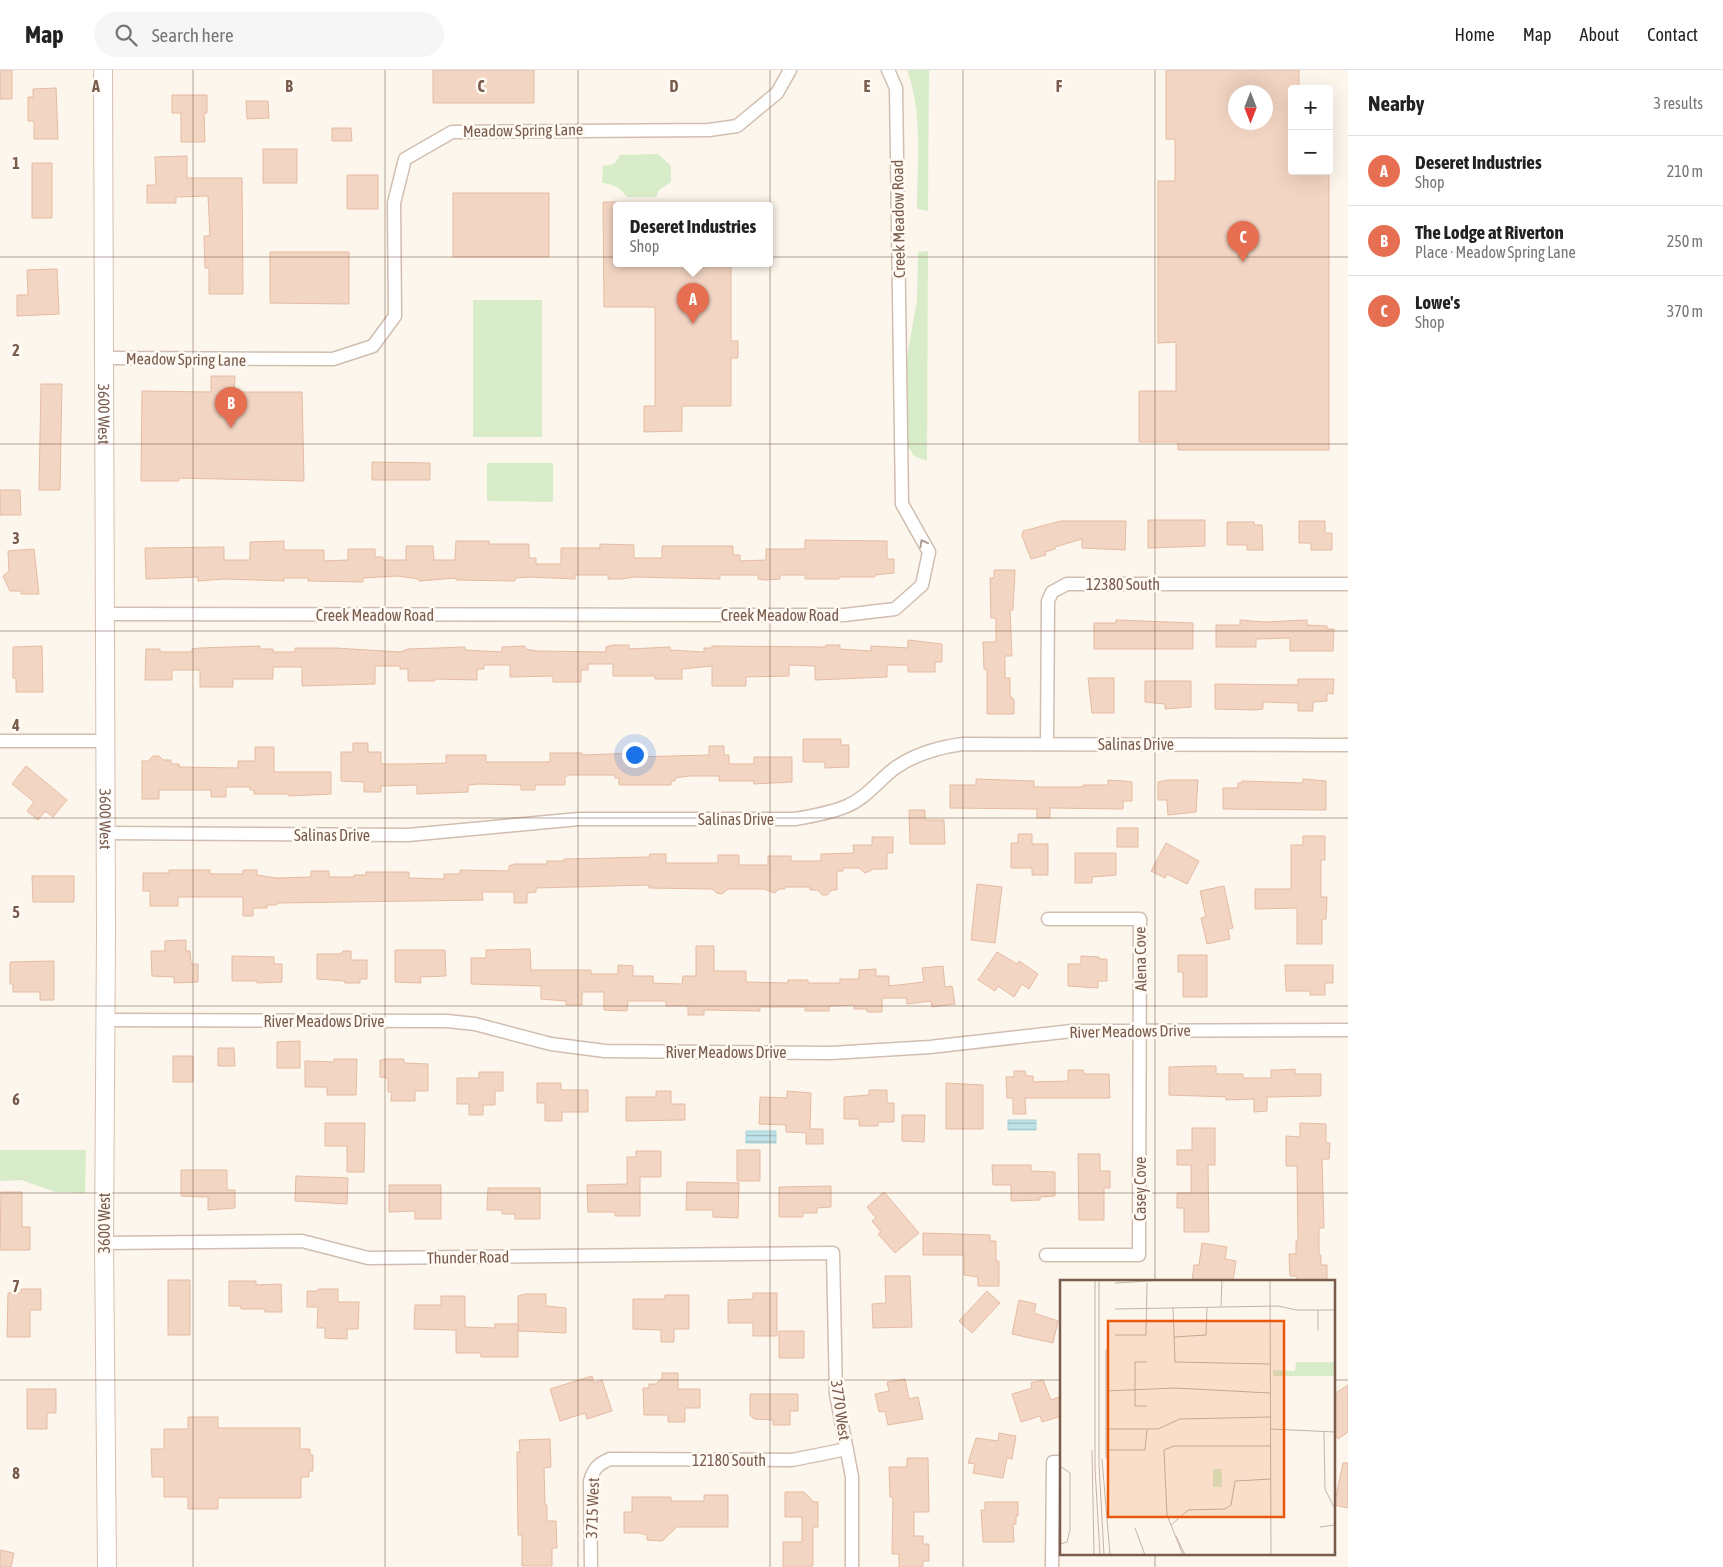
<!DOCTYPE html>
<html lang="en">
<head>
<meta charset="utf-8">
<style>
  body { margin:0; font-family:"Asap Condensed",sans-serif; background:#f6f6f6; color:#222 }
  .controls { position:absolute; right:15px; top:15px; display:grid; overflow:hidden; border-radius:5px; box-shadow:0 5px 20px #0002 }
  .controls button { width:45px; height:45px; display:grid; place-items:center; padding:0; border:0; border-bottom:1px solid #e0e0e0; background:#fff; color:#222; font:25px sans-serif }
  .compass { position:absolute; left:1228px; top:15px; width:45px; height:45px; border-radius:50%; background:#fff; box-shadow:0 5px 20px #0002; rotate:180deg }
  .you { position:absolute; left:634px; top:684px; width:18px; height:18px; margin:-12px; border:4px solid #fff; border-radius:50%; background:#1a73e8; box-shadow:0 0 0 8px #1a73e833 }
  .badge { display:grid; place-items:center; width:32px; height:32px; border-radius:50%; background:#e76f51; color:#fff; font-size:16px; font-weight:700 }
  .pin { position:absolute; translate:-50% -41px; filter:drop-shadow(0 1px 2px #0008) }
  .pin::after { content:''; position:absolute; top:26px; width:18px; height:15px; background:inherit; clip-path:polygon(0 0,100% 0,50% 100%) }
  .popup { position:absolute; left:613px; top:132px; width:160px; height:65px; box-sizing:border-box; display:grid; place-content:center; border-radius:5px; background:#fff; filter:drop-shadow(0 1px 4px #0005); font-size:16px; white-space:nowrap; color:#767676 }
  .popup b { font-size:19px; color:#222 }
  .popup::after { content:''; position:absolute; left:50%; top:100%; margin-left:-10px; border:10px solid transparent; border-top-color:#fff }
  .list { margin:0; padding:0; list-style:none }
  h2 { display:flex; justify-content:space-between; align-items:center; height:65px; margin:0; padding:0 20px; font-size:21px }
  h2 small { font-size:16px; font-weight:400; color:#767676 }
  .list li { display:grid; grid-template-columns:32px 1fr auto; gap:15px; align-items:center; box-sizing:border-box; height:70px; padding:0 20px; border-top:1px solid #e0e0e0 }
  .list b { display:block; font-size:19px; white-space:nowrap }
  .list p { margin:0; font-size:16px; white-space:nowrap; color:#767676 }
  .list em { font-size:16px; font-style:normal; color:#767676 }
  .icon { flex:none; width:28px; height:28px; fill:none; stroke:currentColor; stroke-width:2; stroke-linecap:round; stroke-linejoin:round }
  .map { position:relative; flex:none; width:1348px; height:1497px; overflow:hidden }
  header { display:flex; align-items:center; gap:30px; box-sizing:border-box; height:70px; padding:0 25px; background:#fff; border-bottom:1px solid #e0e0e0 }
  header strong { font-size:24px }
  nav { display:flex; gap:28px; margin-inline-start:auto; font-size:18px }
  .search { width:350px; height:45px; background:#f6f6f6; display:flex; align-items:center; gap:12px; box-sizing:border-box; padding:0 18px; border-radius:28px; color:#767676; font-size:19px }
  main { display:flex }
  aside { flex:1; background:#fff }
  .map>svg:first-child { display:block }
  .green { fill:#d8ecc9 }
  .water { fill:url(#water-rules); stroke:#a5d3da }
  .building { fill:#f3d5c3; stroke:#e6bba3; fill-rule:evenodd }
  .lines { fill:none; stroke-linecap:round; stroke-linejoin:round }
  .street-casing { stroke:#d1beb0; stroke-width:15 }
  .secondary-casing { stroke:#d6c0b0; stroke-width:20 }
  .street { stroke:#fff; stroke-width:12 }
  .secondary { stroke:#fff; stroke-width:18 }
  .oneway { stroke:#af9d94 }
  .grid { fill:none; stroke:#7a5c4d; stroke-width:1; stroke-opacity:0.55 }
  .labels { text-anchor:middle; stroke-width:5; stroke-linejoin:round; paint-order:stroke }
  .street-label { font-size:16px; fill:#7a5c4d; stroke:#fffaf3 }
  .inset-road { fill:none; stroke:#c5b3a7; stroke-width:1 }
  .view { fill:#e8590c; fill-opacity:0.15; stroke:#e8590c; stroke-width:2.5 }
  .inset-edge { fill:none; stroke:#7a5c4d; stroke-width:2.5 }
  .grid-label { font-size:16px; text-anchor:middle; font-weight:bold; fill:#7a5c4d; stroke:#fffaf3; stroke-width:5; stroke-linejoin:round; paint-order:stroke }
</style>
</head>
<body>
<header>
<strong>Map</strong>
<div class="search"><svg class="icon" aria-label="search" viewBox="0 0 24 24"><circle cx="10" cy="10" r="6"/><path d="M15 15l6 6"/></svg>Search here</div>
<nav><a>Home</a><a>Map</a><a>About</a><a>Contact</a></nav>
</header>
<main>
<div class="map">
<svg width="1348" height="1497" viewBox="0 0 1348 1497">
  <defs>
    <pattern id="water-rules" width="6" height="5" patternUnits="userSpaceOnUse" patternTransform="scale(1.25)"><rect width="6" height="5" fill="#bfe3e8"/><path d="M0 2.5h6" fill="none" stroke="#a0bbbe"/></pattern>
  </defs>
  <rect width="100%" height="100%" fill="#fdf6ec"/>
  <path class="green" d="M907,0H929L928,141L917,139C917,93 923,43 907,0Z
    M658,84L671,96V112L659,120L656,127H627C619,117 614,114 602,113L603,96L614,94L620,85Z
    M928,181L927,391L914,386L906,373L905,299L917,230L918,182Z
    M473,230H542V367H473Z
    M487,393H553V432L487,431Z
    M0,1080H86L85,1123L56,1122L21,1110L0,1111Z"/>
  <path class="water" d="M1008,1050H1036V1060H1008Z
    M746,1061H776V1073H746Z"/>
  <path class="building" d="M0,0H12V29H0Z
    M433,0H534V33H433Z
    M1166,0H1299V19H1292V101H1329V380H1178V372H1139V321H1176V272L1158,273V111H1175V69H1166ZM1236,22H1266V52H1236Z
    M56,18L58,69H34V51H28V27H33V19Z
    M172,25H207V43H204L205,72H181V43H172Z
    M246,31H268L269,48L247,49Z
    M332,58H351L352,71H332Z
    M263,79H297V113H263Z
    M187,86V108H242L243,224H209V198H205L204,166H210L208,126L176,127V133H147V115H156L155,87Z
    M32,93H52V148H32Z
    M347,105H378V139H347Z
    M453,123H549V187H453Z
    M603,132H617V193H731V271H738V288H731V336H682V361L644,362V336H655V237H604Z
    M270,182H349V234L270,233Z
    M57,199L59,244L17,246V225H28L27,200Z
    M211,306H235L234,322H302L304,411L179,408V411H141L142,321L211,322Z
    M41,314H62L60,420H39Z
    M372,392L430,393V410H372Z
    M0,420H20L21,445H0Z
    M1148,450H1205V476L1148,478Z
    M1061,451H1126L1125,480L1082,478V469L1055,477V479L1045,482L1046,485L1031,489L1022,466L1023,461Z
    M1299,451H1325V463H1332V480H1311V473H1299Z
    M1227,452H1254V455H1262L1263,480H1247V475H1227Z
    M805,470L887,471V489H894V503L875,505V507H839V509H805V505H780V509L765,510L758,509V505H720V509L634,507L621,509H608V505H575V509L529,507L515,508V511L456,510V508L419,511V509L398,506L363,508V512L308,511V508H284V511L224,509L198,511V507L146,509L145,478L224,477V490H250V472L284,471V480H324V491L348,490V479H375V487H383V490H406V476H433L434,490H455L456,471H489V474H529V488H536V494H561V478H600V474L634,475V488H662V476H733V485H740V491L766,490V479H805Z
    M34,479L39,524H21V521H10L3,506L9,501L8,481Z
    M994,500H1015L1013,540H1010L1012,586H1005V608H1010V624L1012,629H1014V644H987V599H984L983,572H996V548H991L990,508H994Z
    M1116,550L1193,553V579H1094V553H1116Z
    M1240,550L1264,552L1307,550V555L1327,556V559H1334L1333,581H1290V568L1256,569V577H1216V555H1240Z
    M908,570L942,574V592H935V602H908V595H887V607L815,610V596L789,595V606L746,607V616H712V596L682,599V609H655V606H613V594H588V600H581V612H553V606L510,607V595H484V599H477V610L435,609V611H408V599H400V596H375V614L302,616V597H273V609H233V617H200V600H172V610H145L146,579H160V582H192V579L200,578L260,576V579H273V582H295V578H336L400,582L408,579L465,577V580L502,582V577L525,576V579L537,581L606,582V577L613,575H629V579L670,577V580L704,582V578H712V576L826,577V575H840V579L871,581V576L908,578Z
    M42,576L43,622H16V608H13V577Z
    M1088,608H1114V643H1092Z
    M1298,609H1334L1333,624L1327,623V631L1313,632V641H1298V633L1263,632V639L1255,640L1215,639V614L1298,615Z
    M1145,611H1191V637L1165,639V634L1145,632Z
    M803,669H841V675H849V697L825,698V692H803Z
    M353,673H368V682H381V694H409L446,693V685H486V692H550V683H582V685L635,683V687L709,685V676H724V685H729V694H754V687H792V712L754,714V711H719V706H689L675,708V711H671V715H619V708H615V705H569L565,707V715H535V720H521V715L479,714L468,715V722L417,724V715L381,716V722H364V712L341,711V682H353Z
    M255,677H274V702H331V724L289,726V724H254V720H250V717H226V727H211V720H159V729H142V691H148L153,686H159L163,690H171V694H179V697L238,698V691H255Z
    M26,696L67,730L53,747L45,741L38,750L27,741L34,732L12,714Z
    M976,709L1034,711V717H1083V715H1108V710L1124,711L1132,712V731H1123V739L1050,738V748H1037V739L950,738V715H976Z
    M1303,709L1326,711V740L1223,739V718H1238V713H1242V711L1303,713Z
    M1168,710H1198L1196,742L1168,745L1167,730H1158V712Z
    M909,740H925V750H944L945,774H910Z
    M1117,758H1138V777H1117Z
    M1018,764H1032V774H1048V805H1032V798H1011V773H1018Z
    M1303,766H1325V790H1321V827H1327L1326,849H1322V874H1297V838L1255,839V819H1291V775H1303Z
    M872,767H893V783H887V799H874L865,803L859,798H843V801H837V820H832L827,825H822L818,820H810V817H785V819H779L775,823L764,819H728L722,824L717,823L712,819L649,818V815L536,818V822L527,823V833H514V822H482L483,830L277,833V835H267V838H253V846H243V827H178V836H150V821H143V803H169V800H210V804H243V800H257V805L276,808L311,807V801H329V807H354V805H366V802H409V808L444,809V804H460V800L509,801V796L514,794H547V791H564V789L649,787L650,784H666V793H718V785H739V795H768V786H791V791H821V784L854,783L853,775H872Z
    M1166,773L1199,791L1187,814L1167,804L1165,808L1151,801Z
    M1075,783H1116V805L1092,807V813H1075Z
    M32,806H74V832H33Z
    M977,814L1002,817L995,873L971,870Z
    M1224,816L1233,858L1228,859L1230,869L1207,874L1201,848L1206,847L1200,821Z
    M186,870V881H190L191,894H198V912L174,913V907L152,906L151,881H165V871Z
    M696,876H714V901H746V912L788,913V910H808V913H840V909H859V900L876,899V906H889V916L924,912L922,898L943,896L945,917L952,916L955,934L932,937L931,931L907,934L906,928H882V942H867V939H854V935L829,936V941H805V937H760V941L704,940V945H688V936H666V931H628L627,941L604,940V922H582V935H566V931L541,929V916L471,914V888H486V880L530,879L531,900H591V904H618V895L633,896V906H653V913L682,914L683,906H696Z
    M395,880H445L446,906L420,907L421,913L395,912Z
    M343,881H351V890H367V909H360V913H345V911L317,909V884H340Z
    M997,882L1017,894L1019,891L1038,904L1029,919L1022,914L1014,927L998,916L995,921L978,910Z
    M1178,885H1207V927H1183V902H1178Z
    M232,886L274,887V894H282V912L257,913V911H232Z
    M1081,886L1099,887V889H1107V911H1098V918L1068,916V894H1081Z
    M54,891V930H40V922H13V914H10V892Z
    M1285,895H1333V913H1325V925H1310V921H1286Z
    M300,971V998H277V972Z
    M218,978H234L235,996H218Z
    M173,986H193V1012H173Z
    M334,989H357L356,1025H327V1017H305V991L334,992Z
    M387,989H404V993L428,994V1021H415V1031H391L392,1022H388V1008L380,1007V990Z
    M1201,996H1216V1004H1243V1008H1271V1000H1280L1295,999V1004H1321V1026L1267,1027V1041L1254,1042V1029L1226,1030V1027L1169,1025V997Z
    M1068,1000H1083L1084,1004H1109L1110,1028H1025L1026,1044H1013V1028H1007L1006,1007H1014V1001H1025L1026,1006H1033V1012L1068,1011Z
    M479,1002H503V1021H495V1035H483V1045H469V1034H457V1008H479Z
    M537,1013H561V1020H588V1042H562V1051H545V1033H537Z
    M946,1013L983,1015V1059H946Z
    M869,1020H887V1033H894V1052H878V1056H859V1049H844V1027L869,1025Z
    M656,1021H671V1034H685V1050L626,1051V1027H656Z
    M787,1021L811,1023L810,1059H823V1074H806V1063L786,1062V1055L759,1054L760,1027L787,1028Z
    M902,1045H925L924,1072L902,1071Z
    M325,1053H365L364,1102H347V1076H325Z
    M1300,1053L1326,1054V1073H1330L1329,1089H1322L1324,1158H1319V1185H1321V1195H1327V1211H1297L1296,1206H1290L1289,1184H1296V1171H1298L1297,1096H1286V1066L1300,1067Z
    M1192,1058H1215V1095H1208L1209,1162H1184V1138H1177V1123H1191V1095H1177V1080H1192Z
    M737,1080H760V1111H737Z
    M636,1081H661V1107H640V1146H615V1142H588L587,1115L627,1114V1087H636Z
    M1078,1084H1100V1101H1110V1118H1104V1150H1079Z
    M992,1095H1031V1101L1055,1102V1126L1040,1127V1130L1011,1131V1115H993Z
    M181,1100H227V1120H235V1138L208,1140V1127L181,1126Z
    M296,1106L348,1108L347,1134L295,1131Z
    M687,1112L739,1113L738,1148L713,1147V1140H686Z
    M389,1115H441V1149H415V1141L389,1142Z
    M831,1116V1137L817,1138V1143H803V1147H779V1117Z
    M488,1118H540V1149H515V1144H502V1140H487Z
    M1,1122H22V1157H30V1180H0Z
    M884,1122L919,1163L895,1183L878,1164L881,1162L872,1151L876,1148L867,1137Z
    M923,1163L990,1165V1171H996V1191H999V1216H978V1207L964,1205V1185H923Z
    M1202,1173L1227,1177L1225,1189L1236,1191L1233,1211H1192L1194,1195H1199Z
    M885,1206H910L912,1257L873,1258L872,1234L886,1233Z
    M168,1210H190V1265H168Z
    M229,1211H256V1215L281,1214L282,1242H265V1239H241V1236H229Z
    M21,1219H41V1240H30V1267H7L8,1223H21Z
    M318,1219H338V1232H359L358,1259H347V1269L325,1268V1258H317L318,1237H307V1221H318Z
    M987,1221L1000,1233L972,1263L959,1251Z
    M753,1223H777V1266H753V1253H728V1230L753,1229Z
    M526,1224H546V1236L566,1238V1263L518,1261V1226Z
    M665,1225H689V1259H674V1272H661V1260L633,1259V1229H665Z
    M441,1226H465V1257L495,1258V1254H518V1287H481V1283H456V1260L414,1259L415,1235H441Z
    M1019,1230L1036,1234L1034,1243L1058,1251L1053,1273L1012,1264Z
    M779,1261H804V1288H779Z
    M662,1303H678V1319H700V1338H685V1352H668V1345H644L643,1318H649V1314H656L662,1308Z
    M592,1306L594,1313L602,1310L612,1341L587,1349L585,1343L560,1351L550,1319Z
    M905,1309L909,1329L918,1327L923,1349L888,1355L885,1341L879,1342L875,1324L889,1321L887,1312Z
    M1043,1310L1051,1330L1059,1327L1062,1346L1042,1352L1040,1346L1021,1352L1012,1324L1032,1318L1031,1313Z
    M1348,1315V1362L1338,1369L1334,1363V1324Z
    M27,1319H56V1343H47V1359H27Z
    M750,1324H798V1341H790V1355H773V1350L754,1349L750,1345Z
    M188,1347H218V1358H300V1379H310V1385H313V1401H309V1407H301V1428H218V1439H188V1427H164V1407H152L151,1379H164V1359H188Z
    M999,1363L1016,1366L1012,1389L1007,1388L1003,1408L973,1403L975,1394L968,1393L976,1368L998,1371Z
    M550,1369L551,1397L544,1398L545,1435H547V1451H556L557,1478H552V1496H522V1465H518L517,1382H520L519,1370Z
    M907,1388H928L929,1442H914V1466H923V1474H929V1491H923V1497H899V1484H892L893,1427H890L889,1397H907Z
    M1343,1393H1348V1438L1334,1435Z
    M785,1422H804L814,1432H818V1457H813V1495L811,1497H783V1472H802V1447H785Z
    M704,1425H728V1457H677L662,1471L647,1470V1465L639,1463H624V1442H632V1427H671V1431H704Z
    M985,1432H1018V1446H1016V1454H1013L1014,1472H983L981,1440H985Z
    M0,1480L14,1483L11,1497H0Z"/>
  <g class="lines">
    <defs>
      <path id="street" d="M103,288L333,289L373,276L395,246L394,133L405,89L452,62L709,60L737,56L777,23L790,0
        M104,544L844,545L895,539L922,515L929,482L902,434L896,18L888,0
        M0,671H104
        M1047,674L1048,531L1052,522L1067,514H1348
        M105,763L408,765L579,749H795C813,746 830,743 847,736C866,728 879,710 895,698C915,684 940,677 963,674L1348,675
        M106,950L447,951L475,954L551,974L605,981L831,983L930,977L1072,961L1348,960
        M104,1173L302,1171L368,1188L833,1183L836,1324L852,1407V1497
        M1046,1185H1139L1140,849H1048
        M591,1497L590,1411C594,1398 598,1394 610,1389L792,1390L847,1379
        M1052,1497L1053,1392H1062"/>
      <g id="secondary">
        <path id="s1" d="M103,0L106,861L104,1173L107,1497"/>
      </g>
    </defs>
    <use href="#street" class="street-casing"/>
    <use href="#secondary" class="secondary-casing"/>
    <use href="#street" class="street"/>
    <use href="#secondary" class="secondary"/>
  </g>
  <defs><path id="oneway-chevron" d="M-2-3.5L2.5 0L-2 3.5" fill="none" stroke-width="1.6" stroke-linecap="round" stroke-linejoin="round" transform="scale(1.25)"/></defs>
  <use class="oneway" href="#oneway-chevron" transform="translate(923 473) rotate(-119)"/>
  <path class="grid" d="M193,0V1497M385,0V1497M578,0V1497M770,0V1497M963,0V1497M1155,0V1211M0,187H1348M0,374H1348M0,561H1348M0,748H1348M0,936H1348M0,1123H1348M0,1310H1062M1334,1310H1348M1155,1483V1497"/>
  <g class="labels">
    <g class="street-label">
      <text transform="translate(523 60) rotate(-1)" y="6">Meadow Spring Lane</text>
      <text transform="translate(898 149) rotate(-91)" y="6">Creek Meadow Road</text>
      <text transform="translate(186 289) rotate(1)" y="6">Meadow Spring Lane</text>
      <text dy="6" stroke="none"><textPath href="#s1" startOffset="344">3600 West</textPath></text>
      <text x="1123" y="520">12380 South</text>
      <text x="375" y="551">Creek Meadow Road</text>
      <text x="780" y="551">Creek Meadow Road</text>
      <text x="1136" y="680">Salinas Drive</text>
      <text dy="6" stroke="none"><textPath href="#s1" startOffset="749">3600 West</textPath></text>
      <text x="736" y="755">Salinas Drive</text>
      <text x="332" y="771">Salinas Drive</text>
      <text transform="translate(1140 889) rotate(-91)" y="6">Alena Cove</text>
      <text x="324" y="957">River Meadows Drive</text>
      <text transform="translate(1130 961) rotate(-1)" y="6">River Meadows Drive</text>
      <text x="726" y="988">River Meadows Drive</text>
      <text transform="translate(1140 1119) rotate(-90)" y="6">Casey Cove</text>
      <text transform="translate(104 1153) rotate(-90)" y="6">3600 West</text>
      <text transform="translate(468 1187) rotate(-1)" y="6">Thunder Road</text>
      <text transform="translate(841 1340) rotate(82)" y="6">3770 West</text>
      <text x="729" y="1396">12180 South</text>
      <text transform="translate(592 1438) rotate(-88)" y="6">3715 West</text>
    </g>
  </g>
  <g transform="translate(1060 1210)">
    <rect width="275" height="275" fill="#fdf6ec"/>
    <path d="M236,82H275V96H213V90L235,91ZM153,189H162V207H153Z" fill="#d8ecc9"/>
    <path class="inset-road" d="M35,0V188L40,275M39,0V184L44,275M210,0L211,275M55,3L103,0M161,26L162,0M113,27L115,82L211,84M55,29L218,26L236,30H275M258,30V51M55,55H86L87,3M114,57L146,55L147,27M46,69V178M46,111L115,108L210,113M87,126H75V82H87M46,149H98L120,139L210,137M211,149L275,152M264,152L265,209L275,229M32,170L34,275M46,170H85L87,149M42,179L50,275M0,186L10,193V250L7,262L0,264M111,245L128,230L165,229L171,225L175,201L211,199M260,247L275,245M75,248L85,275M116,256L125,275M123,275L107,235L104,170L114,166H211"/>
    <path class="view" d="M48,41H224V237H48Z"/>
    <rect width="275" height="275" class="inset-edge"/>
  </g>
  <g class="grid-label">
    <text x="96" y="22">A</text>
    <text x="289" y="22">B</text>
    <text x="481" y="22">C</text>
    <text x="674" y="22">D</text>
    <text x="867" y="22">E</text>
    <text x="1059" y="22">F</text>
    <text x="16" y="99">1</text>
    <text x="16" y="286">2</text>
    <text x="16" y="474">3</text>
    <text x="16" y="661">4</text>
    <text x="16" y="848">5</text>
    <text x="16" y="1035">6</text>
    <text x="16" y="1222">7</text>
    <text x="16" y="1409">8</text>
  </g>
</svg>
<div class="controls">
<button>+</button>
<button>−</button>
</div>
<svg class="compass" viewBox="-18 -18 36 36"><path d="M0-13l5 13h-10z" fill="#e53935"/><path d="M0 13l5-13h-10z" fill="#767676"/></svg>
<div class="you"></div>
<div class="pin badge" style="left:693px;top:254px">A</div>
<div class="popup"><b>Deseret Industries</b>Shop</div>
<div class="pin badge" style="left:231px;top:358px">B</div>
<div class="pin badge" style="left:1243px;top:192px">C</div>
</div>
<aside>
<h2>Nearby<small>3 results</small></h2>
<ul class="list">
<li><span class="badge">A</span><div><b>Deseret Industries</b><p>Shop</p></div><em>210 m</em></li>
<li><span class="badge">B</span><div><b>The Lodge at Riverton</b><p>Place · Meadow Spring Lane</p></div><em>250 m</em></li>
<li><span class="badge">C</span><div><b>Lowe's</b><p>Shop</p></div><em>370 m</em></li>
</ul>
</aside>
</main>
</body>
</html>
